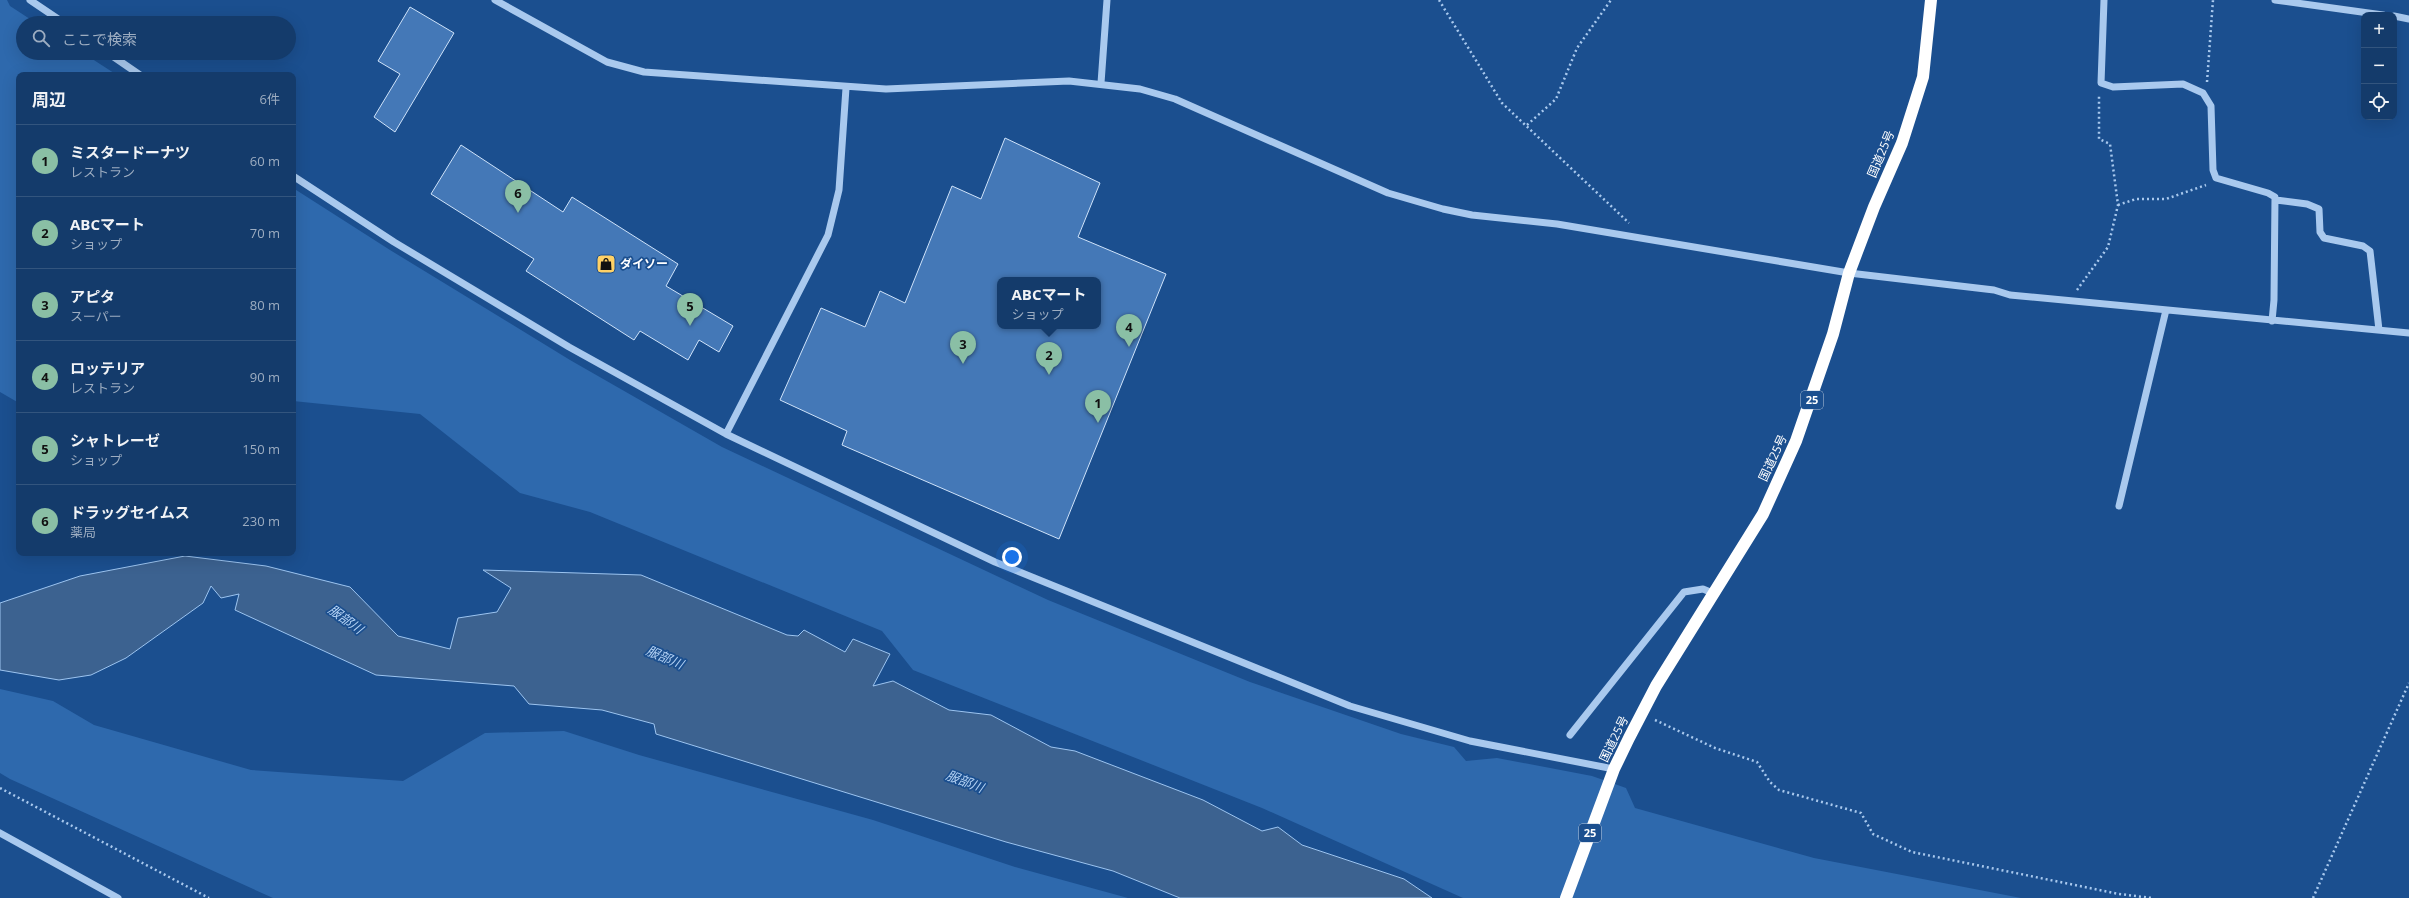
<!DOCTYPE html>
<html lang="ja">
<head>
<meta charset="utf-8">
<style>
  body { margin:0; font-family:"Open Sans","Noto Sans JP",sans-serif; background:#1d4271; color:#f1f3f6 }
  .controls { position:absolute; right:12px; top:12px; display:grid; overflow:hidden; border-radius:8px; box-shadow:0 4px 16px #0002 }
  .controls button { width:36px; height:36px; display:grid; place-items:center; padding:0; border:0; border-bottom:1px solid #33557e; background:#143b6b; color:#f1f3f6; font:20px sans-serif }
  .you { position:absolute; left:1012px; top:557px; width:14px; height:14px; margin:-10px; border:3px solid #fff; border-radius:50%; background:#1a73e8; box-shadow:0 0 0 6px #1a73e833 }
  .badge { display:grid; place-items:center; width:26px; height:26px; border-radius:50%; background:#8abfa5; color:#111; font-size:13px; font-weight:700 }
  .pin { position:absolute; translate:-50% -33px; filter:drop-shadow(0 1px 2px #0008) }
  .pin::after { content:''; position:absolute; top:21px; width:14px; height:12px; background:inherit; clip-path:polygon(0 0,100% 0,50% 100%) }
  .popup { position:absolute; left:997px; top:277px; width:104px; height:52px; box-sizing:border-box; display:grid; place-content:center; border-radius:8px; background:#143b6b; filter:drop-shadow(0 1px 3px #0005); font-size:13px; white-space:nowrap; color:#9dadc1 }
  .popup b { font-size:15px; color:#f1f3f6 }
  .popup::after { content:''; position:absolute; left:50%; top:100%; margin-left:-8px; border:8px solid transparent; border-top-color:#143b6b }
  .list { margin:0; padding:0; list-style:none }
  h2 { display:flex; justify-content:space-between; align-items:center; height:52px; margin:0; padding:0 16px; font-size:17px }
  h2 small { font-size:13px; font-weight:400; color:#9dadc1 }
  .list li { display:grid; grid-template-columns:26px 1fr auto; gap:12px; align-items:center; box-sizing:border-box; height:72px; padding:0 16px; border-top:1px solid #33557e }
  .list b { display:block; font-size:15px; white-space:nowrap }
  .list p { margin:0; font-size:13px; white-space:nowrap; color:#9dadc1 }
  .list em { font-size:13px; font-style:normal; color:#9dadc1 }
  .icon { flex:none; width:22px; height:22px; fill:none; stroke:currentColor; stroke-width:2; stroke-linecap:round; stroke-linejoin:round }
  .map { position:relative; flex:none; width:2409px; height:898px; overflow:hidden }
  .search { position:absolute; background:#143b6b; box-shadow:0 4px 16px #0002; left:16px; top:16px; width:280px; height:44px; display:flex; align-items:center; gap:10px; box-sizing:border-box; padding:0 14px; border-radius:22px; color:#9dadc1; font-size:15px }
  .panel { position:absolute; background:#143b6b; box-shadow:0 4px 16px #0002; left:16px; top:72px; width:280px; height:484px; border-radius:8px }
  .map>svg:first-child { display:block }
  .green { fill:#2e69ad }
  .water { fill:#3c6290; stroke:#9cc4f0 }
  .building { fill:#4478b7; stroke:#cfe3fa; fill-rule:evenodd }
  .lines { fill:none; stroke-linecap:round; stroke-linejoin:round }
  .path { stroke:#a9c9ee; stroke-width:2.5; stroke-dasharray:2 3; stroke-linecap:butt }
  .minor { stroke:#a9c9ee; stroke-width:7 }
  .highway { stroke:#fff; stroke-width:12 }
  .labels { text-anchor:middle; stroke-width:3.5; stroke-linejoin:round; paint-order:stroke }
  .shield { fill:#1b4f8f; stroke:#bbcadd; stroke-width:1 }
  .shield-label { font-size:11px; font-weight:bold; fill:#fff }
  .street-label { font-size:12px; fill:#fff; stroke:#1b4f8f }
  .poi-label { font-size:12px; font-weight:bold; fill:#fff; stroke:#1b4f8f; text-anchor:start }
  .water-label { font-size:13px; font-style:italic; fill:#b5d3f5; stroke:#1b4f8f }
</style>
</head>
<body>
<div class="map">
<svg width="2409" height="898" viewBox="0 0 2409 898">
  <rect width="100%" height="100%" fill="#1b4f8f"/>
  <path class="green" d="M0,0H7L10,6L36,23H23V53H83L117,75H19V403L0,392Z
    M293,188L390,250L570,360L722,447L1048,600L1250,682L1401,734L1454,747L1466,761L1497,758L1592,776L1626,788L1635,808L1814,858L2021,898H1463L1262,808L913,670L882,631L590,512L520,493L420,414L293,401Z
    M0,689L53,701L94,725L251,770L403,781L485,733L564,731L639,755L873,820L1015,867L1128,898H273L10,779L0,773Z"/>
  <path class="water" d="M185,556L266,566L350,587L398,636L450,649L458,618L497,612L511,588L483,570L641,575L787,635L798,636L804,630L845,652L853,639L890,654L873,686L893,681L949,710L991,715L1051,747L1075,751L1203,800L1262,831L1278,827L1302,845L1404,879L1432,898H1180L1113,871L1006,842L656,734L654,724L602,710L529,704L514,686L376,675L235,610L239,594L221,598L211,586L203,603L126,658L91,675L59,680L0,670V603L80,576Z"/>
  <path class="building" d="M410,7L454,33L395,132L374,117L400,74L378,61Z
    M1005,138L1100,183L1078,237L1166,274L1059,539L842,445L847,431L780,400L821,308L865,327L880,291L905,303L952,186L981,199ZM1000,280H1098V326H1000Z
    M461,145L563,212L572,197L678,264L666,286L733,326L719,352L699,340L688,360L640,331L634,340L526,271L534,259L431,194Z"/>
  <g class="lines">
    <path class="path" d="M1439,0L1502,103L1629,223
      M2207,82L2213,0
      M1527,125L1556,99L1577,48L1611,0
      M2118,205L2136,199H2166L2206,185
      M2077,290L2108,247L2118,205L2110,144L2099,139V94
      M1655,720L1715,748L1757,762L1770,782L1779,790L1861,813L1873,834L1912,852L2119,894L2152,898
      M0,788L209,898
      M2313,898L2409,683"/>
    <path class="minor" d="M30,0L64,23
      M495,0L607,62L644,72L886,89L1069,81L1140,89L1175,99L1388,193L1443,209L1472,215L1557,224L1849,273L1994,290L2010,295L2409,333
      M2104,0L2101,83L2113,87L2183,84L2203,93L2211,106L2213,170L2216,178L2268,193L2275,197L2274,300L2272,321
      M2275,0L2383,15
      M2394,16L2409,19
      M108,53L140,75
      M1101,83L1107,0
      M293,176L394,242L569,347L726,434L995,562L1350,706L1470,741L1614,769
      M2276,200L2307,204L2319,209L2320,232L2324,238L2363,246L2370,251L2379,330
      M726,434L828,235L839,190L846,88
      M2119,506L2166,310
      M1570,735L1684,592L1703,589L1715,594
      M0,833L118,898"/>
    <path class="highway" d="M1566,898L1614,769L1629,738L1656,686L1763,514L1796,441L1833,334L1849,273L1874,207L1902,143L1923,77L1931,0"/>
  </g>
  <defs>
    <symbol id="shop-square" viewBox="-11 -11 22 22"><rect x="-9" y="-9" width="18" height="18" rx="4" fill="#ffd166" stroke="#1b4f8f"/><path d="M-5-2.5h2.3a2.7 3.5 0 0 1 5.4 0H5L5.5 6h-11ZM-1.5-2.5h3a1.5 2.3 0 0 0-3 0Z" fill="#111"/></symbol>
  </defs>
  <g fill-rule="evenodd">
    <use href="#shop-square" x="595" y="253" width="22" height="22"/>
  </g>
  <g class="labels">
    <g class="shield">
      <rect x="1801" y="391" width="22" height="18" rx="3"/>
      <rect x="1579" y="824" width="22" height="18" rx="3"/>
    </g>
    <g class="shield-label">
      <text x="1812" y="404">25</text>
      <text x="1590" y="837">25</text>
    </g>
    <g class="street-label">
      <text transform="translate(1881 154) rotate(-67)" y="4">国道25号</text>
      <text transform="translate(1773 458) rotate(-65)" y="4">国道25号</text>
      <text transform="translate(1614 739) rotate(-64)" y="4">国道25号</text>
    </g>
    <g class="poi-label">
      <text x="620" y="268">ダイソー</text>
    </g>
    <g class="water-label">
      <text transform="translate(346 619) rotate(36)" y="5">服部川</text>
      <text transform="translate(665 657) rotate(23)" y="5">服部川</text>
      <text transform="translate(965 781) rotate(21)" y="5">服部川</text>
    </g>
  </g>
</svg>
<div class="controls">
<button>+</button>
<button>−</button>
<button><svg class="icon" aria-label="locate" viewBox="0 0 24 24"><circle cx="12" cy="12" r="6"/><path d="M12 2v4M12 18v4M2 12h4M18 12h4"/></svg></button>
</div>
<div class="you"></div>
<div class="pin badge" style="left:1098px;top:423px">1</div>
<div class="pin badge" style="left:1049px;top:375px">2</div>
<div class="popup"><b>ABCマート</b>ショップ</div>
<div class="pin badge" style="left:963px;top:364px">3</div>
<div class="pin badge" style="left:1129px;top:347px">4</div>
<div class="pin badge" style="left:690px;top:326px">5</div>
<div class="pin badge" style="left:518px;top:213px">6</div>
<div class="search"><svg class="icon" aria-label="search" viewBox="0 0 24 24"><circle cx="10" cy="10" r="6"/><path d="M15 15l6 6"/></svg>ここで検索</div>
<section class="panel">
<h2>周辺<small>6件</small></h2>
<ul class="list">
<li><span class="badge">1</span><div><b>ミスタードーナツ</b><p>レストラン</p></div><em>60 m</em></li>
<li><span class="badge">2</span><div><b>ABCマート</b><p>ショップ</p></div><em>70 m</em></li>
<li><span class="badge">3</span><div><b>アピタ</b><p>スーパー</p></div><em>80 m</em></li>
<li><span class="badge">4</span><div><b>ロッテリア</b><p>レストラン</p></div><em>90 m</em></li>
<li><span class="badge">5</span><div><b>シャトレーゼ</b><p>ショップ</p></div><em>150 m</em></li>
<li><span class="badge">6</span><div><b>ドラッグセイムス</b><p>薬局</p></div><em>230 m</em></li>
</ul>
</section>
</div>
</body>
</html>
